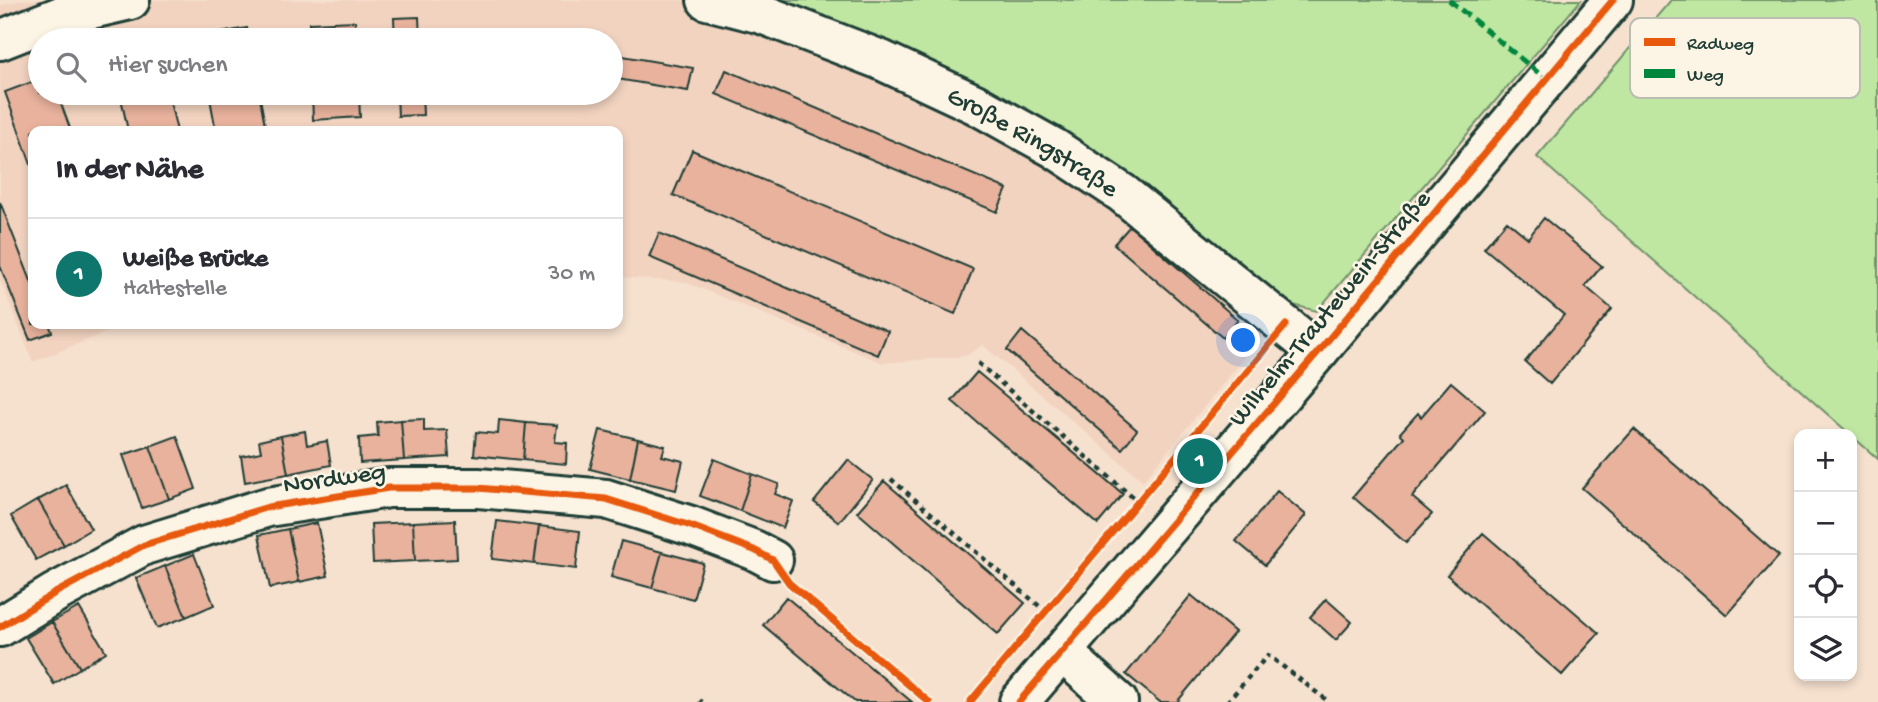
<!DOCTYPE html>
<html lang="de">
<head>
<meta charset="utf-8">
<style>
  body { margin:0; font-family:"Gochi Hand",sans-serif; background:#f2f2f3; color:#2b2b33 }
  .controls { position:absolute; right:21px; bottom:21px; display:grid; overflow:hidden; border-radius:14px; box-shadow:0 4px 10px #0003 }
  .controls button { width:63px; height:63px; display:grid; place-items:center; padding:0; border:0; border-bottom:2px solid #e1e1e2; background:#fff; color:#2b2b33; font:35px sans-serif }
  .you { position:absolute; left:1244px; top:341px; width:24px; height:24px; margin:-18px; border:5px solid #fff; border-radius:50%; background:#1a73e8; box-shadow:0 0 0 10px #1a73e833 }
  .badge { display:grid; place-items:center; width:46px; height:46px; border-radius:50%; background:#0f766e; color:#fff; font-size:23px; font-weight:700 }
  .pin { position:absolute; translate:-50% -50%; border:4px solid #fff; box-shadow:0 2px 7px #0006 }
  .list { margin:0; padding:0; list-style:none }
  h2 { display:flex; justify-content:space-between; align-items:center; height:91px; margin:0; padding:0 28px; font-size:30px }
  h2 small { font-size:23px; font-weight:400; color:#7c7c81 }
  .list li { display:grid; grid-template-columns:46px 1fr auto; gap:21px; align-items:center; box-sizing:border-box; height:112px; padding:0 28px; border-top:2px solid #e1e1e2 }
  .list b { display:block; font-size:26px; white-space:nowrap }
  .list p { margin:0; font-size:23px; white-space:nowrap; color:#7c7c81 }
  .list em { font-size:23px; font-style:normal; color:#7c7c81 }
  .icon { flex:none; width:38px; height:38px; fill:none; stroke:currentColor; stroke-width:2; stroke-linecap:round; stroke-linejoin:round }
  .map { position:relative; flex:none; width:1878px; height:702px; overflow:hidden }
  .search { position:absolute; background:#fff; box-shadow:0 4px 10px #0003; left:28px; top:28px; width:595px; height:77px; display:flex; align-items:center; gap:18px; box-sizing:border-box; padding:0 24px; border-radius:38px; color:#7c7c81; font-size:26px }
  .panel { position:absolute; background:#fff; box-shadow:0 4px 10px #0003; left:28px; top:126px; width:595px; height:203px; border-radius:14px }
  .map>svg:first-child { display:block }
  .built { fill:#f2d3c0; fill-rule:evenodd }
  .green { fill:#bfe7a2; stroke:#6f926b; stroke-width:2 }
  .building { fill:#e8b29d; stroke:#1f3d34; stroke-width:2 }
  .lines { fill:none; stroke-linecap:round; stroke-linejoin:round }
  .minor-casing { stroke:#1f3d34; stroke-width:44 }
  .path { stroke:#1f3d34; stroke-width:4.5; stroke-dasharray:5 5; stroke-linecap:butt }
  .minor { stroke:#fcf5e5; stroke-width:38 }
  .quiet { stroke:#00873e; stroke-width:5; stroke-dasharray:10 5; stroke-linecap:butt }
  .cycleway-casing { stroke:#fcf5e5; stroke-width:11 }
  .cycleway { stroke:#e8590c; stroke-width:7 }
  .labels { text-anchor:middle; stroke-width:5; stroke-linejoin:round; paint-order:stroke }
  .street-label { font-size:26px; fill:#1f3d34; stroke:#fcf5e5 }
  .key { fill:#fcf5e5; stroke:#babeb0; stroke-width:2 }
  .key-label { font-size:19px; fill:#1f3d34 }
</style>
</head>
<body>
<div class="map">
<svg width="1878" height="702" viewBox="0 0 1878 702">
  <rect width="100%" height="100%" fill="#f6e1cf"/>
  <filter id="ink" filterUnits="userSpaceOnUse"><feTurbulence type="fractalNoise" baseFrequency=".0143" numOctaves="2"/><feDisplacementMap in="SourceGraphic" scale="14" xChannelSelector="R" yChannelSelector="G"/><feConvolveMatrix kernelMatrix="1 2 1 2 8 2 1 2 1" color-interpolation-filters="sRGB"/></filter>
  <g filter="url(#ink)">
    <path class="built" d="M21,0H771L877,38L963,75L1029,113L1145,189L1289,304L1143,481L983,345L966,356L883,363L685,282L618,277V131H33V324H127L33,362L0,280V6ZM40,40H611V93H40Z"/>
    <path class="green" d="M771,0H1581L1317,311L1289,304C1185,221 1082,136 963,76C902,44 835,23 771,0Z
      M1671,0H1878V459L1537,157Z"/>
    <path class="building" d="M419,17L420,40H395L394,18Z
      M355,21L356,40H309V23Z
      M247,28L249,40H200L199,37Z
      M611,54L693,68L688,91L611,78Z
      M726,70L1007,189L997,212L716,94Z
      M40,79V93H57L71,131H33V170L5,92Z
      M120,93H168L177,131H128Z
      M209,93H259L265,125L229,131H216Z
      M312,93H359L360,117L313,120Z
      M397,93H422L423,115L398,116Z
      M692,150L973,269L955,314L673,195Z
      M0,202L33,286V324H49L52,332L30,340L0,266Z
      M1544,218L1602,266L1585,286L1612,309L1550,384L1525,362L1564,315L1484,248L1507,221L1528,238Z
      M1130,226L1238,320L1223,338L1114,244Z
      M659,233L888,331L878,355L649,257Z
      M1022,331L1137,430L1122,449L1007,350Z
      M977,372L1123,494L1098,524L952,401Z
      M1451,382L1485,411L1412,497L1432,514L1406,543L1353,497L1404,437L1400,433L1418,413L1421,417Z
      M424,419V431L447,430L449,457L404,460L401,420Z
      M401,420L404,460L360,463L359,438L378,436L377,422Z
      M499,420L526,423L523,460L474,455L476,432L498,434Z
      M526,423L557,425L555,442L567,443L566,464L523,460Z
      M1634,429L1779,556L1727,615L1582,488Z
      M600,430L638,439L630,479L590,469Z
      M305,431L307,445L327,441L331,465L288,474L281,436Z
      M177,436L196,489L169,499L150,446Z
      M281,436L288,474L245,482L241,456L261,452L259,441Z
      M638,439L665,446L662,456L683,461L676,490L630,479Z
      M150,446L169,499L142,508L123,455Z
      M714,459L752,474L740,511L700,496Z
      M848,460L873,480L839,522L814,502Z
      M752,474L779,484L775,494L793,501L783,528L740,511Z
      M884,481L1025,603L998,634L857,512Z
      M66,485L91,529L64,545L38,500Z
      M1277,491L1306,515L1265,565L1236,541Z
      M38,500L64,545L36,560L11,516Z
      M455,520L457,559L415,561L413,522Z
      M497,521L539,526L534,564L492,559Z
      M413,522L415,561L373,563L371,524Z
      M317,523L328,576L299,582L288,529Z
      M539,526L580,531L576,569L534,564Z
      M288,529L299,582L270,588L259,535Z
      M1483,533L1599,633L1562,675L1447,575Z
      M621,541L662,552L652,588L611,577Z
      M662,552L703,563L693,599L652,588Z
      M194,554L214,605L186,617L165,566Z
      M165,566L186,617L157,628L136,578Z
      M1191,595L1235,632L1177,702H1160L1126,674Z
      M786,597L912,702H855L763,625Z
      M1326,599L1352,622L1336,640L1310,617Z
      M79,607L106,652L80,668L52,622Z
      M52,622L80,668L54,684L26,638Z"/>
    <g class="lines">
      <defs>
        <g id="minor">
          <path id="s1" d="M707,0L762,14L881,60L975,104L1054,148L1122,193L1318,352"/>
          <path d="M0,40L61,16L130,0"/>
          <path d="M0,627L55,593L144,545L268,507L389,488H478L606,499L691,526L754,550L773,560"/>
          <path d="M1062,652L1118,702"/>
          <path d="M1019,702L1318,352L1613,0"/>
        </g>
      </defs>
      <use href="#minor" class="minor-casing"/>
      <path class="path" d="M978,363L1138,502
        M891,479L1045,611
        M700,700L702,702
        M970,702L1266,350
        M1227,702L1268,655L1329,702"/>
      <use href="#minor" class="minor"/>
      <path class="quiet" d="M1449,0L1546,79"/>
      <defs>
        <path id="cycleway" d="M0,627L55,593L144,545L268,507L389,488H478L606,499L691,526L754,550L773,560L789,583L929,702
          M970,702L1286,325
          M1019,702L1318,352L1613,0"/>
      </defs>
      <use href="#cycleway" class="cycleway-casing"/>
      <use href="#cycleway" class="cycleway"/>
    </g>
  </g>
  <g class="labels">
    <g class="street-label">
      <text dy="9" stroke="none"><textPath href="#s1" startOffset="357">Große Ringstraße</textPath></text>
      <text transform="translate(1328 307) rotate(-50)" y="9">Wilhelm-Trautewein-Straße</text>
      <text transform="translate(334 476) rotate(-8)" y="9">Nordweg</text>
    </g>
  </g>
  <rect x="1630" y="18" width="230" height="80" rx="10" class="key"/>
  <rect x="1644" y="38" width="31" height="8" fill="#e8590c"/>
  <rect x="1644" y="69" width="31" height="9" fill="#00873e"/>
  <g class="key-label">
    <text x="1687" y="49">Radweg</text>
    <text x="1687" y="80">Weg</text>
  </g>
</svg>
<div class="controls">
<button>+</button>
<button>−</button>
<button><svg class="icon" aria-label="locate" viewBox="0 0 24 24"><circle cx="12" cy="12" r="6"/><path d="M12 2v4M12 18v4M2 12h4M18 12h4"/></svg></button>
<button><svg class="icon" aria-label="layers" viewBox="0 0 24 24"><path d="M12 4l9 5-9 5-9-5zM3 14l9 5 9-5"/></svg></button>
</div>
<div class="you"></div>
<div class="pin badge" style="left:1200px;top:461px">1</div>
<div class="search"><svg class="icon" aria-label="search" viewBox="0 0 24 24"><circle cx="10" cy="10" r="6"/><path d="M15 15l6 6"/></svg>Hier suchen</div>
<section class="panel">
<h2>In der Nähe<small></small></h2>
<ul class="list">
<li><span class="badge">1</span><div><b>Weiße Brücke</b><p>Haltestelle</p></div><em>30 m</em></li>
</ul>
</section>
</div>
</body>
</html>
